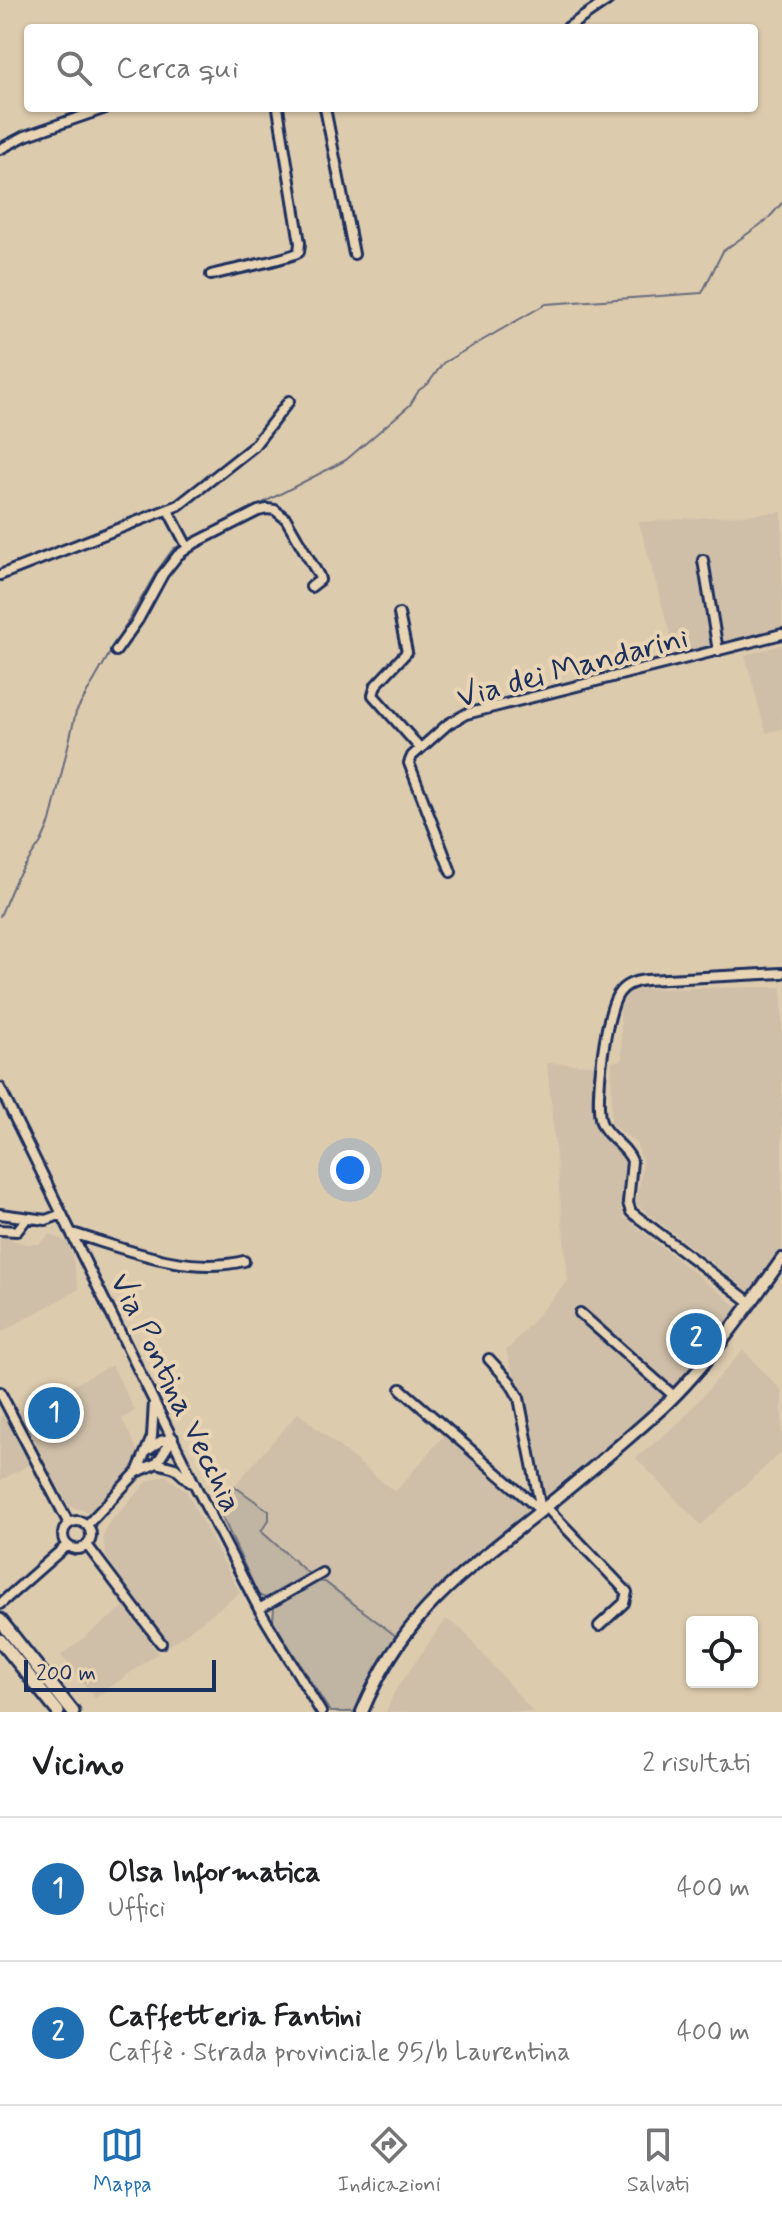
<!DOCTYPE html>
<html lang="it">
<head>
<meta charset="utf-8">
<style>
  body { margin:0; font-family:Mynerve,sans-serif; background:#f6f6f6; color:#202124 }
  .controls { position:absolute; right:24px; bottom:24px; display:grid; overflow:hidden; border-radius:8px; box-shadow:0 2px 6px #0004 }
  .controls button { width:72px; height:72px; display:grid; place-items:center; padding:0; border:0; border-bottom:2px solid #e0e0e0; background:#fff; color:#202124; font:40px sans-serif }
  .scale { position:absolute; left:24px; bottom:20px; width:192px; box-sizing:border-box; padding-left:8px; border:4px solid #1b2f5e; border-top:0; font-size:22px; line-height:28px; white-space:nowrap; color:#1b2f5e; -webkit-text-stroke:6px #e9d5b3; paint-order:stroke }
  .you { position:absolute; left:350px; top:1170px; width:28px; height:28px; margin:-20px; border:6px solid #fff; border-radius:50%; background:#1a73e8; box-shadow:0 0 0 12px #1a73e833 }
  .badge { display:grid; place-items:center; width:52px; height:52px; border-radius:50%; background:#1f6fb2; color:#fff; font-size:26px; font-weight:700 }
  .pin { position:absolute; translate:-50% -50%; border:4px solid #fff; box-shadow:0 2px 8px #0006 }
  .list { margin:0; padding:0; list-style:none }
  h2 { display:flex; justify-content:space-between; align-items:center; height:104px; margin:0; padding:0 32px; font-size:34px }
  h2 small { font-size:26px; font-weight:400; color:#757577 }
  .list li { display:grid; grid-template-columns:52px 1fr auto; gap:24px; align-items:center; box-sizing:border-box; height:144px; padding:0 32px; border-top:2px solid #e0e0e0 }
  .list b { display:block; font-size:30px; white-space:nowrap }
  .list p { margin:0; font-size:26px; white-space:nowrap; color:#757577 }
  .list em { font-size:26px; font-style:normal; color:#757577 }
  .icon { flex:none; width:44px; height:44px; fill:none; stroke:currentColor; stroke-width:2; stroke-linecap:round; stroke-linejoin:round }
  .map { position:relative; flex:none; width:782px; height:1712px; overflow:hidden }
  .search { position:absolute; background:#fff; box-shadow:0 2px 6px #0004; left:24px; right:24px; top:24px; height:88px; display:flex; align-items:center; gap:20px; box-sizing:border-box; padding:0 28px; border-radius:8px; color:#757577; font-size:30px }
  .sheet { height:392px; background:#fff }
  nav { display:flex; justify-content:space-around; align-items:center; box-sizing:border-box; height:112px; border-top:2px solid #e0e0e0; background:#fff; font-size:22px; color:#757577 }
  nav a { display:grid; justify-items:center; gap:4px }
  nav .on { color:#1f6fb2 }
  .map>svg:first-child { display:block }
  .built { fill:#cfbfa8 }
  .green { fill:#c0b4a2; stroke:#6e7280; stroke-width:2 }
  .lines { fill:none; stroke-linecap:round; stroke-linejoin:round }
  .stream { stroke:#676c7e; stroke-width:2 }
  .minor-casing { stroke:#1b2f5e; stroke-width:14 }
  .major-casing { stroke:#1b2f5e; stroke-width:16 }
  .highway-casing { stroke:#1b2f5e; stroke-width:17 }
  .minor { stroke:#e9d5b3; stroke-width:8 }
  .major { stroke:#e9d5b3; stroke-width:10 }
  .highway { stroke:#e9d5b3; stroke-width:11 }
  .labels { text-anchor:middle; stroke-width:8; stroke-linejoin:round; paint-order:stroke }
  .street-label { font-size:32px; fill:#1b2f5e; stroke:#e9d5b3 }
</style>
</head>
<body>
<div class="map">
<svg width="782" height="1712" viewBox="0 0 782 1712">
  <rect width="100%" height="100%" fill="#ddcbae"/>
  <filter id="ink" filterUnits="userSpaceOnUse"><feTurbulence type="fractalNoise" baseFrequency=".0125" numOctaves="2"/><feDisplacementMap in="SourceGraphic" scale="16" xChannelSelector="R" yChannelSelector="G"/><feConvolveMatrix kernelMatrix="1 2 1 2 8 2 1 2 1" color-interpolation-filters="sRGB"/></filter>
  <g filter="url(#ink)">
    <path class="built" d="M782,512V629L676,656L639,522Z
      M782,645V729L766,733L745,655Z
      M782,987V1249L751,1293L636,1204L643,1163L636,1143L611,1124L612,1062L622,1060L620,1008L630,989Z
      M547,1063L596,1065L595,1123L624,1160L621,1210L624,1217L744,1312L679,1395L574,1307L571,1312L665,1396L546,1500L542,1495L524,1391L513,1373L506,1351L568,1281Z
      M50,1234L69,1243L79,1289L0,1333V1236L26,1244H39Z
      M743,1350L782,1391V1452L701,1525L636,1458L680,1422Z
      M112,1365L135,1411L122,1419L140,1456L125,1486L92,1513L69,1506L46,1466L21,1412Z
      M298,1413L395,1492L446,1433L531,1511L428,1598L396,1636L325,1582L318,1581L261,1530L269,1520V1511L234,1486Z
      M5,1414L30,1464L0,1481V1417Z
      M166,1475L186,1491L240,1593L169,1646L106,1556L103,1537L108,1524L148,1481Z
      M125,1606L158,1653L95,1698L61,1655Z
      M446,1619L462,1630L533,1712H386L395,1691Z"/>
    <path class="green" d="M234,1486L269,1511V1520L261,1531L309,1574L268,1599L258,1595L221,1514L218,1502Z
      M318,1581L325,1582L396,1636L354,1712H330L273,1621L274,1606Z"/>
    <g class="lines">
      <path class="stream" d="M187,542L346,460L410,405L419,390L428,384L443,363L546,304L702,293L723,251L767,220L782,203
        M0,916L16,879L41,842L50,822L76,712L157,571L173,549L181,545"/>
      <defs>
        <path id="minor" d="M567,28L608,0
          M325,108L354,254
          M0,149L25,136L106,108
          M211,275C226,271 292,258 299,252L300,243L278,108
          M168,510L188,548
          M703,560L718,651
          M0,575L179,505L254,446L289,401
          M399,614L407,652L376,685L373,695L420,748
          M116,651L138,620L163,574L178,555L195,543L258,511L267,509L275,510L286,519L319,576L320,580L311,587
          M451,872L409,763L412,756L448,724L466,714L782,634
          M0,1088L197,1489L259,1609L321,1712
          M0,1214L46,1220L62,1214
          M0,1230L17,1231L27,1218
          M72,1233C126,1249 187,1275 244,1261
          M750,1302L631,1212L628,1203L632,1161C626,1145 606,1137 601,1122C594,1101 606,1010 619,993C625,984 636,981 646,980L782,973
          M580,1313L674,1396
          M489,1359L510,1382L519,1398L541,1510
          M401,1389L541,1511
          M0,1392L69,1524
          M154,1402L152,1437L137,1472L157,1463L175,1468L190,1482
          M150,1449L161,1441L173,1438L157,1463
          M546,1507L627,1592L624,1603L599,1626
          M63 1535a14 14 0 1 1 28 0a14 14 0 1 1-28 0Z
          M87,1525L137,1472
          M87,1545L161,1643
          M0,1604L67,1545
          M259,1609L322,1573"/>
        <path id="major" d="M362,1712C405,1609 464,1573 547,1506C586,1474 626,1441 663,1407C705,1368 749,1306 782,1259"/>
        <path id="highway" d="M0,1620L73,1712
          M0,1640L58,1712"/>
      </defs>
      <use href="#minor" class="minor-casing"/>
      <use href="#major" class="major-casing"/>
      <use href="#highway" class="highway-casing"/>
      <use href="#minor" class="minor"/>
      <use href="#major" class="major"/>
      <use href="#highway" class="highway"/>
    </g>
  </g>
  <g class="labels">
    <g class="street-label">
      <text transform="translate(572 666) rotate(-15)" y="11">Via dei Mandarini</text>
      <text transform="translate(177 1392) rotate(64)" y="11">Via Pontina Vecchia</text>
    </g>
  </g>
</svg>
<div class="controls">
<button><svg class="icon" aria-label="locate" viewBox="0 0 24 24"><circle cx="12" cy="12" r="6"/><path d="M12 2v4M12 18v4M2 12h4M18 12h4"/></svg></button>
</div>
<div class="scale">200 m</div>
<div class="you"></div>
<div class="pin badge" style="left:54px;top:1413px">1</div>
<div class="pin badge" style="left:696px;top:1339px">2</div>
<div class="search"><svg class="icon" aria-label="search" viewBox="0 0 24 24"><circle cx="10" cy="10" r="6"/><path d="M15 15l6 6"/></svg>Cerca qui</div>
</div>
<section class="sheet">
<h2>Vicino<small>2 risultati</small></h2>
<ul class="list">
<li><span class="badge">1</span><div><b>Olsa Informatica</b><p>Uffici</p></div><em>400 m</em></li>
<li><span class="badge">2</span><div><b>Caffetteria Fantini</b><p>Caffè · Strada provinciale 95/b Laurentina</p></div><em>400 m</em></li>
</ul>
</section>
<nav>
<a class="on"><svg class="icon" aria-label="map" viewBox="0 0 24 24"><path d="M3 6l6-2 6 2 6-2v14l-6 2-6-2-6 2zM9 4v14M15 6v14"/></svg>Mappa</a>
<a><svg class="icon" aria-label="directions" viewBox="0 0 24 24"><path d="M12 3l9 9-9 9-9-9zM9 14v-3h6M13 9l2 2-2 2"/></svg>Indicazioni</a>
<a><svg class="icon" aria-label="saved" viewBox="0 0 24 24"><path d="M7 4h10v16l-5-4-5 4z"/></svg>Salvati</a>
</nav>
</body>
</html>
